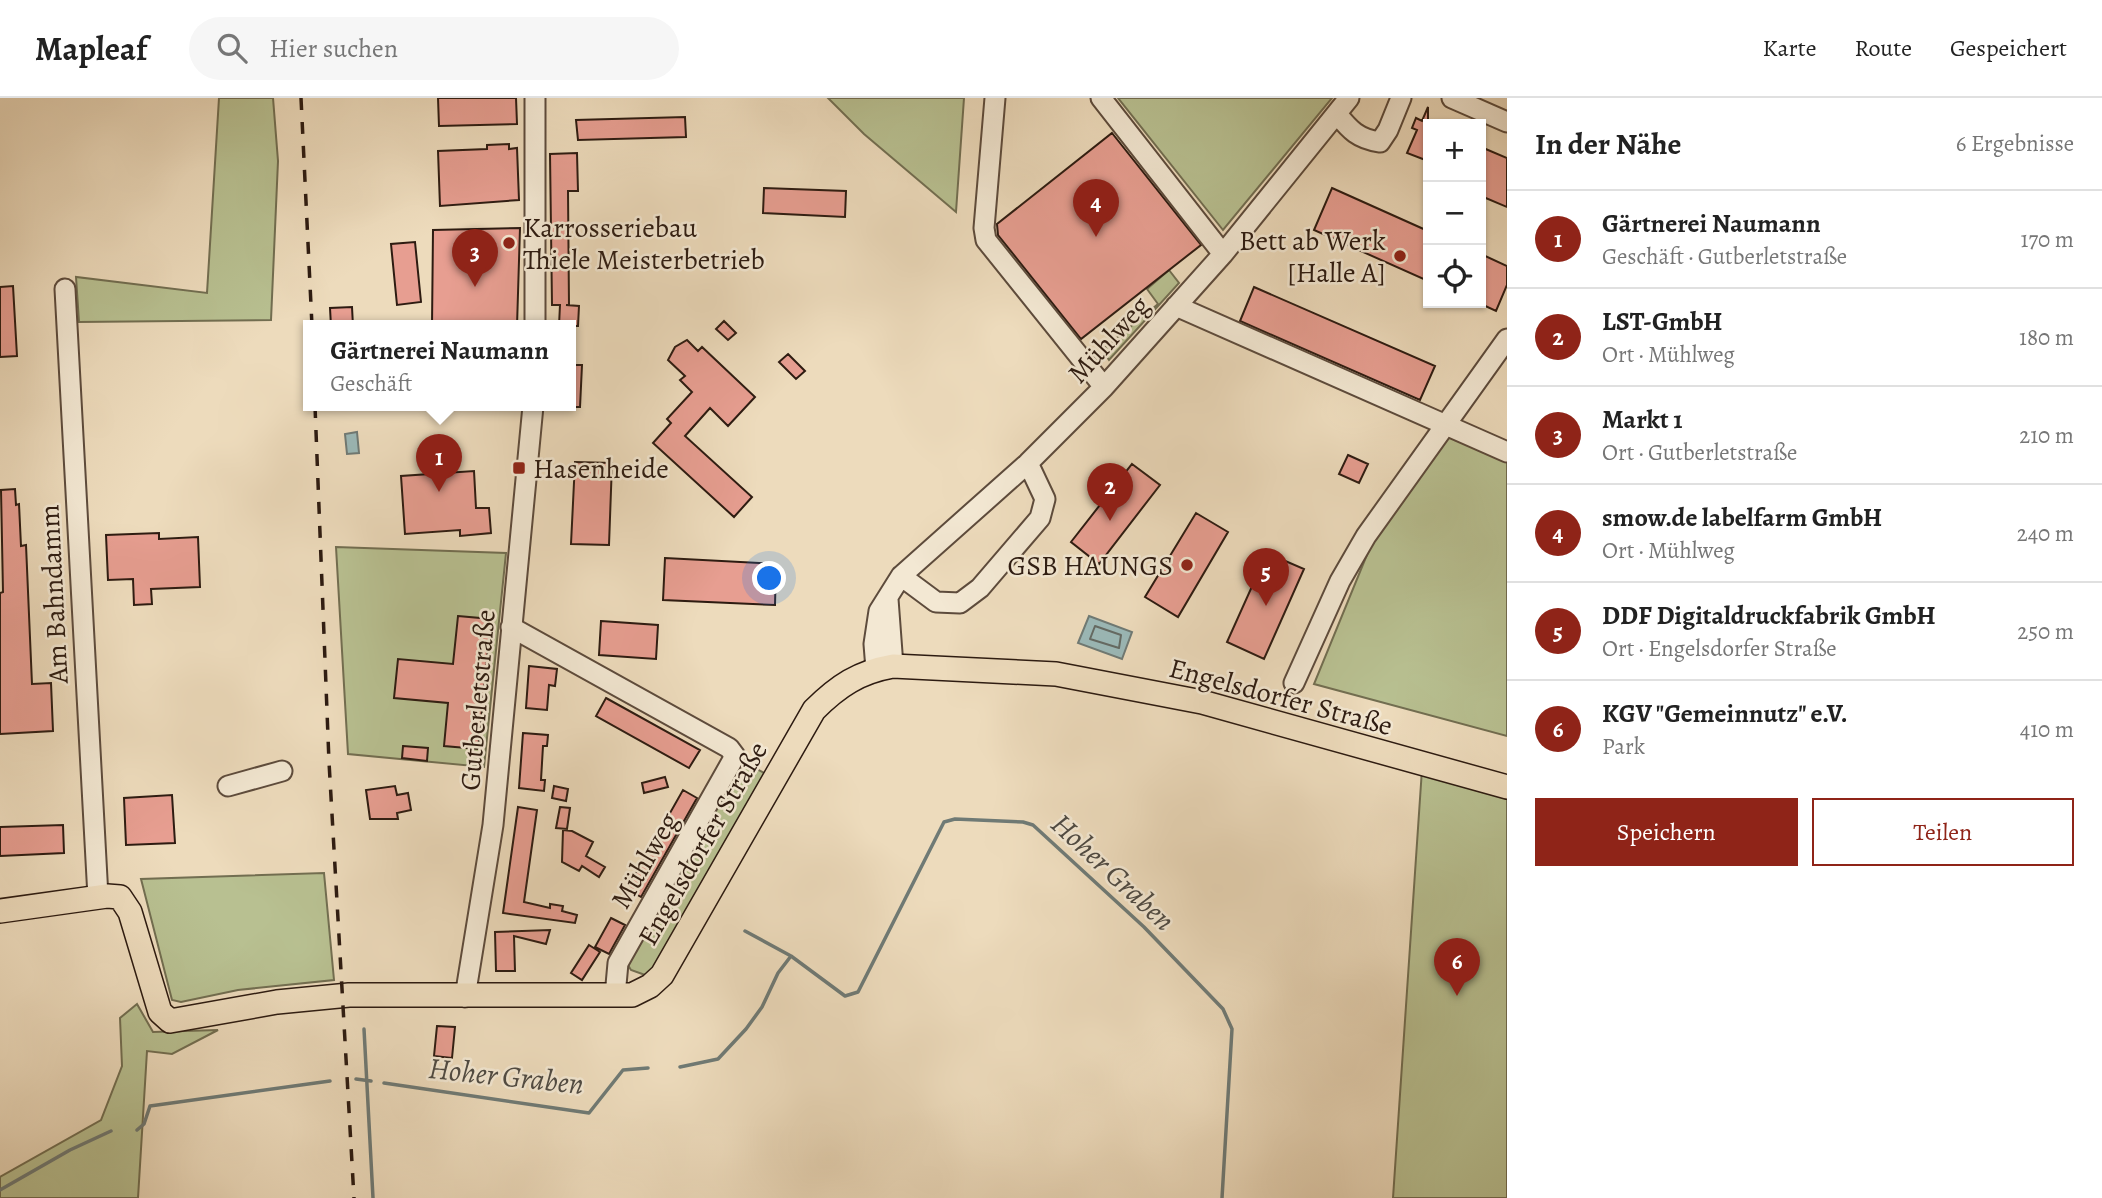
<!DOCTYPE html>
<html lang="de">
<head>
<meta charset="utf-8">
<style>
  body { margin:0; font-family:Alegreya,serif; background:#f6f6f6; color:#222 }
  .controls { position:absolute; right:21px; top:21px; display:grid; overflow:hidden; border-radius:0px; box-shadow:0 2px 5px #0004 }
  .controls button { width:63px; height:63px; display:grid; place-items:center; padding:0; border:0; border-bottom:2px solid #e0e0e0; background:#fff; color:#222; font:35px sans-serif }
  .you { position:absolute; left:770px; top:481px; width:24px; height:24px; margin:-18px; border:5px solid #fff; border-radius:50%; background:#1a73e8; box-shadow:0 0 0 10px #1a73e833 }
  .badge { display:grid; place-items:center; width:46px; height:46px; border-radius:50%; background:#8f2418; color:#fff; font-size:23px; font-weight:700 }
  .pin { position:absolute; translate:-50% -58px; filter:drop-shadow(0 2px 4px #0008) }
  .pin::after { content:''; position:absolute; top:37px; width:24px; height:21px; background:inherit; clip-path:polygon(0 0,100% 0,50% 100%) }
  .popup { position:absolute; left:303px; top:222px; width:273px; height:91px; box-sizing:border-box; display:grid; place-content:center; border-radius:0px; background:#fff; filter:drop-shadow(0 2px 5px #0005); font-size:23px; white-space:nowrap; color:#767676 }
  .popup b { font-size:26px; color:#222 }
  .popup::after { content:''; position:absolute; left:50%; top:100%; margin-left:-14px; border:14px solid transparent; border-top-color:#fff }
  .list { margin:0; padding:0; list-style:none }
  h2 { display:flex; justify-content:space-between; align-items:center; height:91px; margin:0; padding:0 28px; font-size:30px }
  h2 small { font-size:23px; font-weight:400; color:#767676 }
  .list li { display:grid; grid-template-columns:46px 1fr auto; gap:21px; align-items:center; box-sizing:border-box; height:98px; padding:0 28px; border-top:2px solid #e0e0e0 }
  .list b { display:block; font-size:26px; white-space:nowrap }
  .list p { margin:0; font-size:23px; white-space:nowrap; color:#767676 }
  .list em { font-size:23px; font-style:normal; color:#767676 }
  .actions { display:flex; gap:14px; padding:21px 28px }
  .actions a { flex:1; padding:16px 0; border:2px solid #8f2418; border-radius:0px; text-align:center; font-size:24px; color:#8f2418 }
  .actions .main { background:#8f2418; color:#fff }
  .icon { flex:none; width:38px; height:38px; fill:none; stroke:currentColor; stroke-width:2; stroke-linecap:round; stroke-linejoin:round }
  .map { position:relative; flex:none; width:1507px; height:1100px; overflow:hidden }
  header { display:flex; align-items:center; gap:42px; box-sizing:border-box; height:98px; padding:0 35px; background:#fff; border-bottom:2px solid #e0e0e0 }
  header strong { font-size:33px }
  nav { display:flex; gap:38px; margin-inline-start:auto; font-size:24px }
  .search { width:490px; height:63px; background:#f6f6f6; display:flex; align-items:center; gap:18px; box-sizing:border-box; padding:0 24px; border-radius:38px; color:#767676; font-size:26px }
  main { display:flex }
  aside { flex:1; background:#fff }
  .map>svg:first-child { display:block }
  .green { fill:#b8c091; stroke:#726e51; stroke-width:2 }
  .water { fill:#9bb9b8; stroke:#6f7a75; stroke-width:2 }
  .lines { fill:none; stroke-linecap:round; stroke-linejoin:round }
  .shore { stroke:#646a64; stroke-width:2 }
  .stream { stroke:#6f7a75; stroke-width:3.5 }
  .building { fill:#e79e91; stroke:#2d1b11; stroke-width:2 }
  .minor-casing { stroke:#5d4b3c; stroke-width:23 }
  .major-casing { stroke:#2d1b11; stroke-width:26 }
  .minor { stroke:#f3e8d3; stroke-width:19 }
  .major { stroke:#eddbbc; stroke-width:23 }
  .rail { stroke:#2d1b11; stroke-width:3.5; stroke-dasharray:12 12; stroke-linecap:butt }
  .poi-dot { fill:#8f2418; stroke:#f3e8d3; stroke-width:2.5 }
  .labels { text-anchor:middle; stroke-width:5; stroke-linejoin:round; paint-order:stroke }
  .poi-label { font-size:28px; fill:#2d1b11; stroke:#f3e8d3; text-anchor:start }
  .street-label { font-size:28px; fill:#2d1b11; stroke:#f3e8d3 }
  .water-label { font-size:30px; font-style:italic; fill:#4e4a43; stroke:#f3e8d3 }
</style>
</head>
<body>
<header>
<strong>Mapleaf</strong>
<div class="search"><svg class="icon" aria-label="search" viewBox="0 0 24 24"><circle cx="10" cy="10" r="6"/><path d="M15 15l6 6"/></svg>Hier suchen</div>
<nav><a>Karte</a><a>Route</a><a>Gespeichert</a></nav>
</header>
<main>
<div class="map">
<svg width="1507" height="1100" viewBox="0 0 1507 1100">
  <rect width="100%" height="100%" fill="#eddbbc"/>
  <filter id="stains"><feTurbulence type="fractalNoise" baseFrequency=".00286" numOctaves="4"/><feColorMatrix values="0 0 0 0 .2 0 0 0 0 .09 0 0 0 0 .02 0 0 0 .5 -.17"/></filter>
  <radialGradient id="worn" r=".72"><stop offset=".6" stop-color="#630" stop-opacity="0"/><stop offset="1" stop-color="#630" stop-opacity=".3"/></radialGradient>
  <path class="green" d="M219,0H273L278,63L271,222L79,224L76,179L207,195Z
    M828,0H964L956,114L864,36Z
    M1118,0H1332L1223,132Z
    M1169,172L1179,185L1109,262L1102,252L1158,206L1147,191Z
    M1449,338L1507,363V638L1314,586L1373,442Z
    M336,449L506,455L484,669L348,656Z
    M740,662L766,676L655,870L648,878L631,872L626,864L718,700L725,704L735,686L728,682Z
    M1422,671L1507,696V1100H1393Z
    M324,775L334,882L238,892L181,904L172,902L141,781Z
    M137,906L153,934L218,932L172,956L147,953L138,1100H0V1079L101,1022L122,968L120,920Z"/>
  <path class="water" d="M357,334L359,355L347,356L345,336Z
    M1089,518L1132,534L1122,561L1078,545Z"/>
  <g class="lines">
    <path class="shore" d="M1095,528L1121,537L1119,550L1090,541Z"/>
    <path class="stream" d="M745,833L791,858
      M364,931L373,1100
      M680,969L718,961L746,931L762,909L778,875L791,858L845,898L858,894L944,724L955,721L1023,724L1033,727L1144,829L1223,911L1232,931L1222,1100
      M356,981L371,983
      M384,985L589,1015L623,972L648,970
      M137,1032L144,1026L150,1008L330,983
      M0,1092L70,1052L111,1033"/>
  </g>
  <path class="building" d="M438,0H516L517,26L439,28Z
    M1428,9V63L1407,55L1417,32L1412,30L1416,20L1422,23Z
    M685,19L686,39L578,42L576,22Z
    M1112,35L1201,147L1081,241L998,137L997,126Z
    M509,46V51L517,50L519,102L440,108L438,53L487,51V47Z
    M1481,49L1507,60V109L1481,98Z
    M577,55L578,93H568L569,207H566L579,208L578,228H559L560,207H552L550,56Z
    M764,90L846,93L845,119L763,115Z
    M1332,90L1428,133V183L1314,132Z
    M520,130L517,228H432L433,132Z
    M415,144L421,204L397,207L391,146Z
    M1481,156L1507,168V187L1496,213L1481,206Z
    M13,188L17,258L0,259V189Z
    M1254,189L1435,268L1420,302L1240,223Z
    M352,209L353,228H331L330,210Z
    M724,223L736,235L728,242L716,231Z
    M687,242L698,253L702,249L755,299L728,328L710,310L685,338L752,399L734,419L653,345L671,325L667,321L692,294L680,282L685,278L668,262L675,249Z
    M788,256L805,273L796,281L779,264Z
    M570,267H582L580,309H570Z
    M1348,357L1368,366L1359,385L1339,376Z
    M575,364L612,365L609,447L571,446Z
    M1132,366L1160,387L1099,466L1071,444Z
    M474,373L476,410H489L491,435L460,438V432L405,436L401,378Z
    M15,391L16,407L19,406L21,448L26,447L32,586L51,585L53,633L0,636V495L3,494L1,392Z
    M1196,415L1228,434L1178,519L1145,499Z
    M159,435V441L198,439L200,489L151,491L152,506L134,507L133,481L108,482L106,437Z
    M1267,455L1304,471L1264,561L1227,544Z
    M665,460L776,466L775,507L663,502Z
    M458,518L491,521L478,651L444,648L448,605L394,600L398,561L453,566Z
    M601,523L658,527L656,561L599,557Z
    M529,568L557,571L555,588L549,587L547,612L526,610Z
    M606,600L700,652L689,670L596,618Z
    M523,635L548,637L547,648H543L541,682H545L544,693L519,690Z
    M403,648L428,650L427,663L402,660Z
    M665,679L668,689L644,695L642,685Z
    M395,688L397,697L408,695L411,712L397,715L398,721H370L366,692Z
    M554,688L568,691L566,703L552,700Z
    M683,692L697,700L641,799L627,791Z
    M172,697L175,745L126,747L124,700Z
    M518,709L537,712L524,804L550,810V806L563,808L562,813L577,817L575,825L503,815Z
    M560,709L570,710L567,731L556,730Z
    M63,727L64,755L0,758V729Z
    M563,732L572,733L593,744L586,758L605,769L599,779L582,768L579,773L562,764Z
    M611,820L625,827L609,856L595,849Z
    M550,832L546,846L514,838L515,873H496L495,834Z
    M589,847L600,854L582,882L571,875Z
    M437,928L455,929L452,960L434,958Z"/>
  <g class="lines">
    <defs>
      <path id="minor" d="M995,0L984,130L986,142L1104,289
        M1101,0L1223,156
        M1452,0L1507,24
        M1337,16C1350,32 1358,41 1380,44L1388,32L1401,0
        M65,191L98,799
        M1176,208L1507,354
        M535,228V0
        M901,478L936,504L960,505L980,490L1040,420L1045,401L1028,365
        M888,501L893,568
        M511,529L729,650L735,658L618,865L615,898
        M876,571L874,546L879,513L901,478L1028,365L1104,289L1223,156L1349,0
        M1294,585L1340,483L1366,438L1507,241
        M228,688L282,673
        M465,899L493,727L533,308"/>
      <path id="major" d="M0,813L107,798L120,799L130,814L160,914L170,923L277,904L349,897H632L650,888L662,877L814,612C838,588 859,574 893,568L1056,576L1202,604L1507,689"/>
    </defs>
    <use href="#minor" class="minor-casing"/>
    <use href="#major" class="major-casing"/>
    <use href="#minor" class="minor"/>
    <use href="#major" class="major"/>
    <path class="rail" d="M301,0L312,228
      M315,308L329,664L354,1100"/>
  </g>
  <g class="poi-dot">
    <circle cx="509" cy="145" r="7"/>
    <circle cx="1400" cy="158" r="7"/>
    <rect x="512" y="363" width="14" height="14" rx="3.5"/>
    <circle cx="1187" cy="467" r="7"/>
  </g>
  <g class="labels">
    <g class="poi-label">
      <text x="523" y="139">Karrosseriebau<tspan x="523" dy="32">Thiele Meisterbetrieb</tspan></text>
      <text x="1386" y="152" text-anchor="end">Bett ab Werk<tspan x="1386" dy="32">[Halle A]</tspan></text>
      <text x="533" y="380">Hasenheide</text>
      <text x="1173" y="477" text-anchor="end">GSB HAUNGS</text>
    </g>
    <g class="street-label">
      <text transform="translate(1108 241) rotate(-48)" y="10">Mühlweg</text>
      <text transform="translate(53 496) rotate(-93)" y="10">Am Bahndamm</text>
      <text transform="translate(1281 598) rotate(15)" y="10">Engelsdorfer Straße</text>
      <text transform="translate(477 602) rotate(-85)" y="10">Gutberletstraße</text>
      <text transform="translate(702 745) rotate(-60)" y="10">Engelsdorfer Straße</text>
      <text transform="translate(644 762) rotate(-60)" y="10">Mühlweg</text>
    </g>
    <g class="water-label">
      <text transform="translate(1113 774) rotate(43)" y="10">Hoher Graben</text>
      <text transform="translate(506 978) rotate(6)" y="10">Hoher Graben</text>
    </g>
  </g>
  <rect width="100%" height="100%" filter="url(#stains)"/>
  <rect width="100%" height="100%" fill="url(#worn)"/>
</svg>
<div class="controls">
<button>+</button>
<button>−</button>
<button><svg class="icon" aria-label="locate" viewBox="0 0 24 24"><circle cx="12" cy="12" r="6"/><path d="M12 2v4M12 18v4M2 12h4M18 12h4"/></svg></button>
</div>
<div class="you"></div>
<div class="pin badge" style="left:439px;top:394px">1</div>
<div class="popup"><b>Gärtnerei Naumann</b>Geschäft</div>
<div class="pin badge" style="left:1110px;top:423px">2</div>
<div class="pin badge" style="left:475px;top:189px">3</div>
<div class="pin badge" style="left:1096px;top:139px">4</div>
<div class="pin badge" style="left:1266px;top:508px">5</div>
<div class="pin badge" style="left:1457px;top:898px">6</div>
</div>
<aside>
<h2>In der Nähe<small>6 Ergebnisse</small></h2>
<ul class="list">
<li><span class="badge">1</span><div><b>Gärtnerei Naumann</b><p>Geschäft · Gutberletstraße</p></div><em>170 m</em></li>
<li><span class="badge">2</span><div><b>LST-GmbH</b><p>Ort · Mühlweg</p></div><em>180 m</em></li>
<li><span class="badge">3</span><div><b>Markt 1</b><p>Ort · Gutberletstraße</p></div><em>210 m</em></li>
<li><span class="badge">4</span><div><b>smow.de labelfarm GmbH</b><p>Ort · Mühlweg</p></div><em>240 m</em></li>
<li><span class="badge">5</span><div><b>DDF Digitaldruckfabrik GmbH</b><p>Ort · Engelsdorfer Straße</p></div><em>250 m</em></li>
<li><span class="badge">6</span><div><b>KGV &quot;Gemeinnutz&quot; e.V.</b><p>Park</p></div><em>410 m</em></li>
</ul>
<div class="actions"><a class="main">Speichern</a><a>Teilen</a></div>
</aside>
</main>
</body>
</html>
